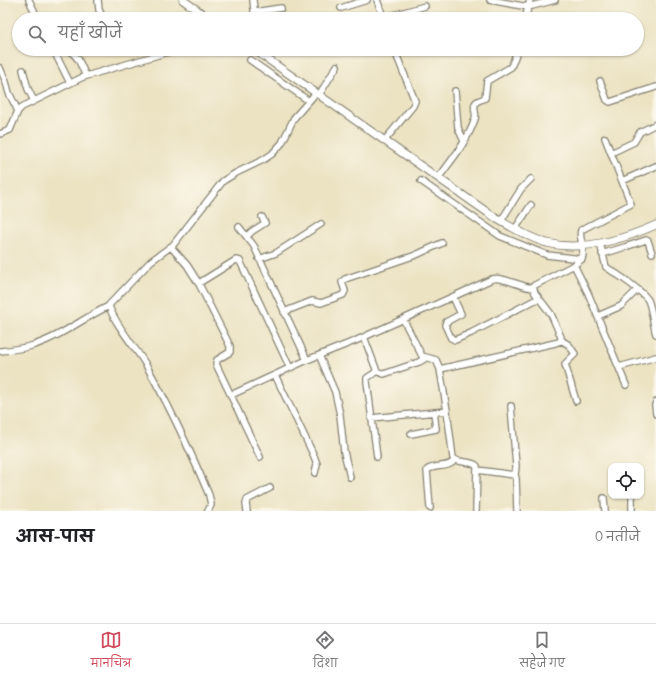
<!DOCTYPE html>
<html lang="hi">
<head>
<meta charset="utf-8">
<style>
  body { margin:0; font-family:Delius,"Playpen Sans Deva",sans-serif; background:#f2f2f2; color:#202124 }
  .controls { position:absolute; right:12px; bottom:12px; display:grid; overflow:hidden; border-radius:8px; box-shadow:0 1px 3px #0004 }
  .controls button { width:36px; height:36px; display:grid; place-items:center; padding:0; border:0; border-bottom:1px solid #e0e0e0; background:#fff; color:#202124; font:20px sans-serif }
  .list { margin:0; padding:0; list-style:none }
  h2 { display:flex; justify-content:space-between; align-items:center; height:52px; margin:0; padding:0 16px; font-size:17px }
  h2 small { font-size:13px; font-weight:400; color:#757577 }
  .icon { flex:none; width:22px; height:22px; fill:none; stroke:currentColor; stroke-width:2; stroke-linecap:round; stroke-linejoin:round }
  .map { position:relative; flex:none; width:656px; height:511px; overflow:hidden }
  .search { position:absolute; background:#fff; box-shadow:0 1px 3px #0004; left:12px; right:12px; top:12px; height:44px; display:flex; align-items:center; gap:10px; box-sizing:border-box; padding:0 14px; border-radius:22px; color:#757577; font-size:15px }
  .sheet { height:112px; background:#fff }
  nav { display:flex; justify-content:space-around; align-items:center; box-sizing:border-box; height:56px; border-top:1px solid #e0e0e0; background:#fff; font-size:11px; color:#757577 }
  nav a { display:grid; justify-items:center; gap:2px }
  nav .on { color:#d1495b }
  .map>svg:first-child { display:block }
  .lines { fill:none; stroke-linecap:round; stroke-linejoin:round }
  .minor-casing { stroke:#848070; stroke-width:8 }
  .tertiary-casing { stroke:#848070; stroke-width:9 }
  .minor { stroke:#fff; stroke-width:5.5 }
  .tertiary { stroke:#fff; stroke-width:7 }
</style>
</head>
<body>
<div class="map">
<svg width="656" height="511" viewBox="0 0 656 511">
  <rect width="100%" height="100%" fill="#fbf7ec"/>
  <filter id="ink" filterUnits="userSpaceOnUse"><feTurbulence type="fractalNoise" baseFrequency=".025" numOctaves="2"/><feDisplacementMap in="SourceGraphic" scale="8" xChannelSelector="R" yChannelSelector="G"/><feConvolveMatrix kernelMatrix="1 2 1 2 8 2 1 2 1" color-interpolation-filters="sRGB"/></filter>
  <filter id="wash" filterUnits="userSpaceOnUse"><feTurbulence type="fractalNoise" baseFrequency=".012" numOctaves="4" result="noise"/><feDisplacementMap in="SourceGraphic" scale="16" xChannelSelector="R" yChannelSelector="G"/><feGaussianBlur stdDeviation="0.9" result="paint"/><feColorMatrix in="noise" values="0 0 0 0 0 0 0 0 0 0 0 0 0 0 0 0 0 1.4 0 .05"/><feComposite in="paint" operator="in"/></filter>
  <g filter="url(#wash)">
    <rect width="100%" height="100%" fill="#ece3c3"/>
  </g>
  <g filter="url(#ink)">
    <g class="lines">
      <defs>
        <path id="minor" d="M29,0L38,19
          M98,0L99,10L104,19
          M253,0L255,19
          M377,0L384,19
          M490,0L528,7L555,0
          M341,8L367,0
          M254,12L281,8
          M383,18L425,6
          M525,19L530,0
          M53,49L70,83
          M69,49L78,59L86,76
          M250,60L309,101
          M0,68L6,82L9,93L18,111
          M23,70L28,89L34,101
          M600,81L607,100L610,102L656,87
          M455,91L458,128L464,141
          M319,95L337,66
          M0,134L10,130L18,111L22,107L83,77L168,52L189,49
          M385,140L413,106L415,101L394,49
          M611,153L634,142L640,132L656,124
          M439,177C452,160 468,140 475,119C477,114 473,109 475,104C476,100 482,100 485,98L487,81L511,67L518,49
          M421,181L500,236L547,255L582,259
          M622,181L656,166
          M501,221L521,189L531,179
          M239,227L254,246L307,360
          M515,229L531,205
          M247,237L251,232L265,223L262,217
          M600,243L606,267C618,275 641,289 648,300C652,309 653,324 656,334
          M171,247L187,265L199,284L230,346V352L217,360L216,364L260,457
          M602,254L625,247L646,240L648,241L652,253
          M259,259L276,253L321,224
          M574,265L588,293L626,385
          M199,283L236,260L240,261L290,368
          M453,297L461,314L446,322L445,325L451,338L455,340L471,333L539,298
          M284,312L312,301L321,303L343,295L345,291L342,282L345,279L416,255L442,243
          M598,316L621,306L637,290
          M403,319L422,356L436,360L440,369
          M364,337L376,369V372L367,378V382L377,457
          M561,340L569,345L575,354L565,364L576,401
          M0,351C10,350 21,349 31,346C59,338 83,318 109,306
          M319,355L335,392L340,415L344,452L350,477
          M619,367L656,357
          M376,371L384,374L419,362L426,358
          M275,375L314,456L317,464L315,473
          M231,395L307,360L355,341L492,279C502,276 521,287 533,288
          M656,402L655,405L656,414
          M511,406L516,466L515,475
          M371,418L447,411
          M411,434L436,429L434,412
          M477,470L515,475L516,478L517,511
          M632,496V511
          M604,498L605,511
          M430,508L427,470C436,464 448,469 455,460
          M208,511L211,505L209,495C190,450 170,407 146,365C138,351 111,319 109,305L151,261L173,245L223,181L236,173L263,160L272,154L282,143L294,118L316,93
          M247,511L246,504L247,500L270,488
          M476,511L477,466C471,460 459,464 453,458L447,411L440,369L555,343L561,341V337L551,314L535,293L533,286L574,265L582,259C586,248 578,238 581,230L631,204L605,138"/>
        <path id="tertiary" d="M183,0L210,19
          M253,49L497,219C513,228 529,238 547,243C583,252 624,239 656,225"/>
      </defs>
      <use href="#minor" class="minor-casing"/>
      <use href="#tertiary" class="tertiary-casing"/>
      <use href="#minor" class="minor"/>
      <use href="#tertiary" class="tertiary"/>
    </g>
  </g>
</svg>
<div class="controls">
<button><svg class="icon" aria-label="locate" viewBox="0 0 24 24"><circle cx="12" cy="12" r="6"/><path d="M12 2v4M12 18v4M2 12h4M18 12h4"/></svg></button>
</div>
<div class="search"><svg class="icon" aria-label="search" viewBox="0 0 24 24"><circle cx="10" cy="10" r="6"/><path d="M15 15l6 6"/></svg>यहाँ खोजें</div>
</div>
<section class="sheet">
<h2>आस-पास<small>0 नतीजे</small></h2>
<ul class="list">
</ul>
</section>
<nav>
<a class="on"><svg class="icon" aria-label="map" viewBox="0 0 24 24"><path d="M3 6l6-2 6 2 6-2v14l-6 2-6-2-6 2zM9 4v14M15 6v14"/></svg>मानचित्र</a>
<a><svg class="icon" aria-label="directions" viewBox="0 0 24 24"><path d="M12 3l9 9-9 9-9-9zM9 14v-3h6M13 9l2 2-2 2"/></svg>दिशा</a>
<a><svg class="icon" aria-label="saved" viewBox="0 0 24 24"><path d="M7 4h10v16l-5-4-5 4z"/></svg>सहेजे गए</a>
</nav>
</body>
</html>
